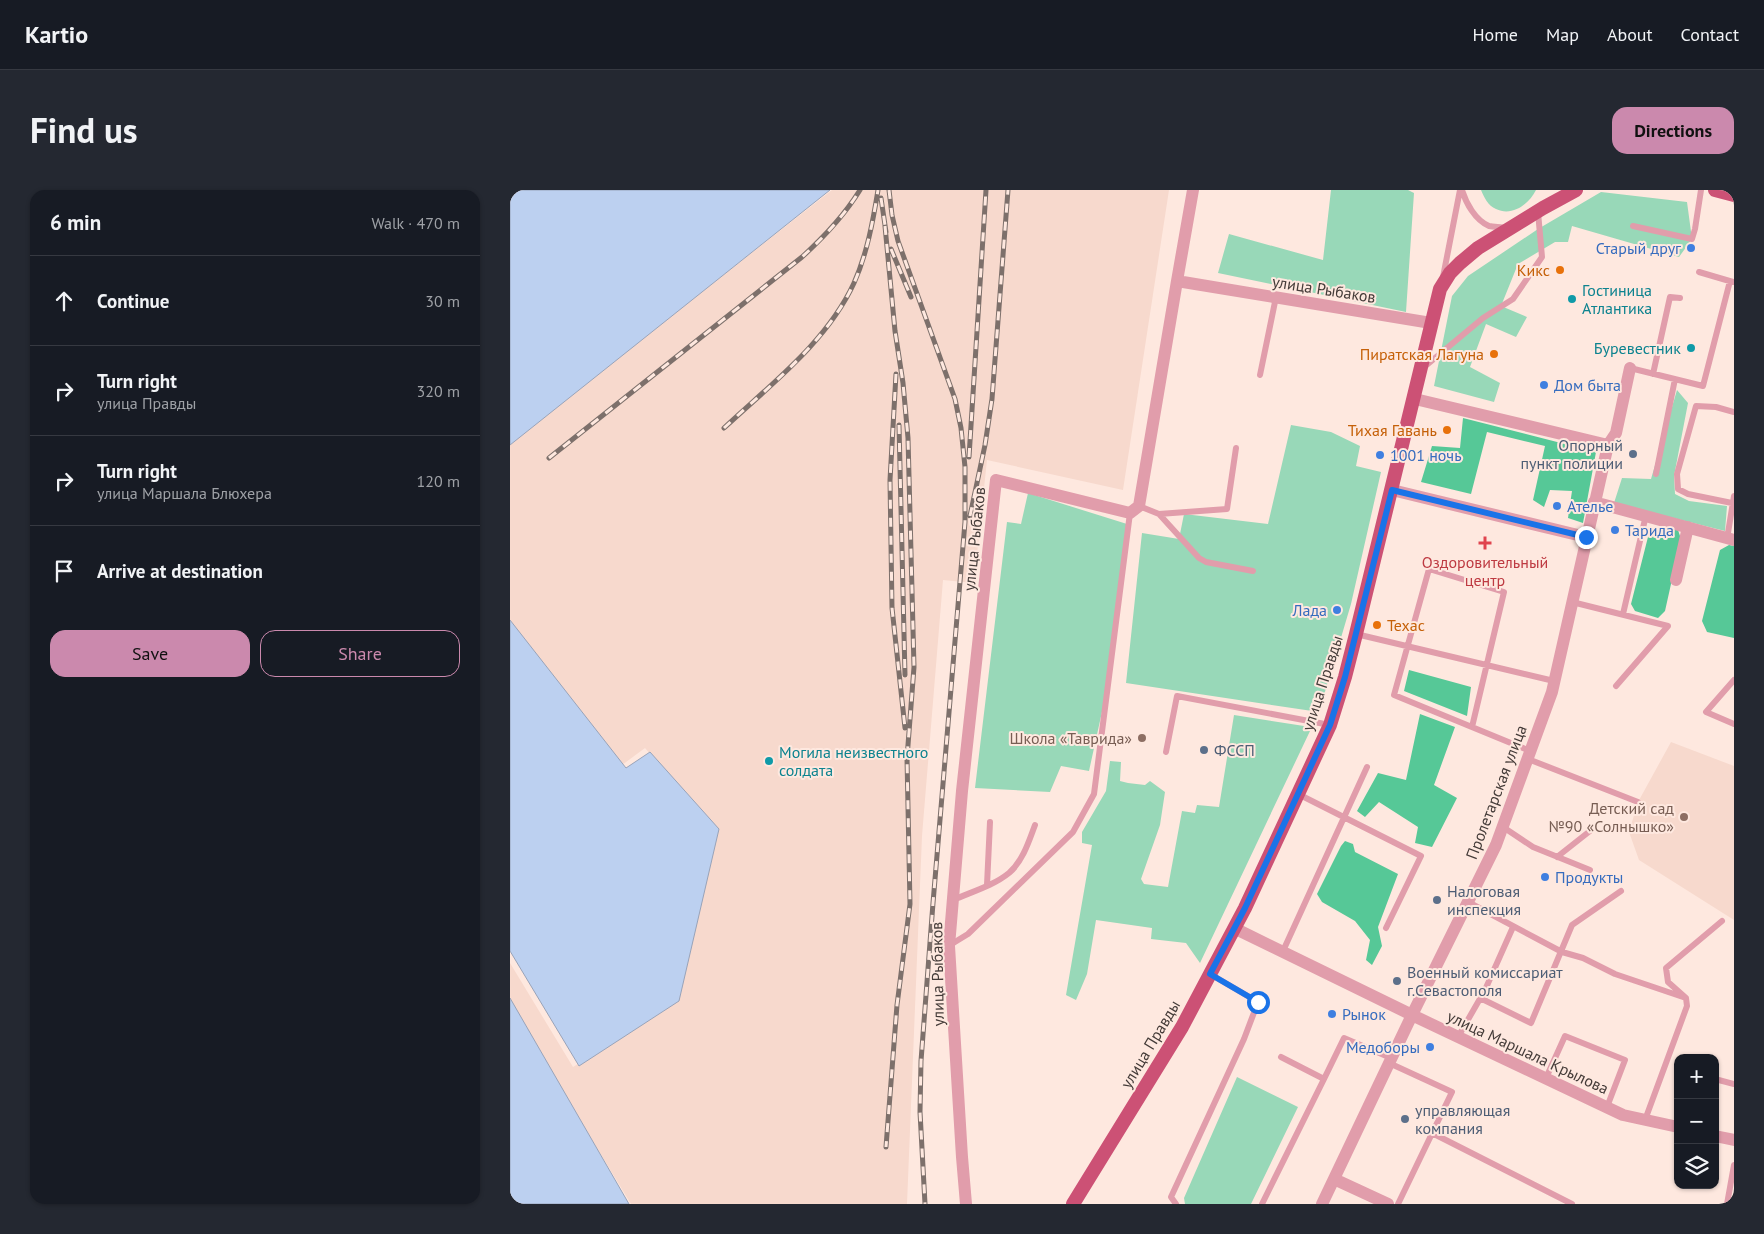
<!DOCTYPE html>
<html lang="en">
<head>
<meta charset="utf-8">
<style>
  body { margin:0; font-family:"PT Sans",sans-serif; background:#242831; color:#f1f3f6 }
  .controls { position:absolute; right:15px; bottom:15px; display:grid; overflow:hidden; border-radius:10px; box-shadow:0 1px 4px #0004 }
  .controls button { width:45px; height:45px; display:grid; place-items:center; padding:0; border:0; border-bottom:1px solid #363941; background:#171b24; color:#f1f3f6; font:25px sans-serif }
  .stop { position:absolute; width:15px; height:15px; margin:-11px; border:4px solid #1a73e8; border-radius:50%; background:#fff }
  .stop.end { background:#1a73e8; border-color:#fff; box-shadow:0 1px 5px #0008 }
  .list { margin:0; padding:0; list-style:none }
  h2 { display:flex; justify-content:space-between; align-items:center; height:65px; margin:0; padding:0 20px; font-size:21px }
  h2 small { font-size:16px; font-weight:400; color:#9ea1a6 }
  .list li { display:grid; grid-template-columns:32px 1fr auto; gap:15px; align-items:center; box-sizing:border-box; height:90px; padding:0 20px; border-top:1px solid #363941 }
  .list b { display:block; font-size:19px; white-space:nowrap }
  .list p { margin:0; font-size:16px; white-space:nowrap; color:#9ea1a6 }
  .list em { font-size:16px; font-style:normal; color:#9ea1a6 }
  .actions { display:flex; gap:10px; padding:15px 20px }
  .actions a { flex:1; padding:11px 0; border:1px solid #cb89ad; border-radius:15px; text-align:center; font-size:18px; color:#cb89ad }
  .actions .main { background:#cb89ad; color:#111 }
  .icon { flex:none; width:28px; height:28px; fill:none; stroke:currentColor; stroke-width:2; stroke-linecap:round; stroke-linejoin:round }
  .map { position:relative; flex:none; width:1224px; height:1014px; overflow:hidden; border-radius:15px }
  header { display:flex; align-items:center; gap:30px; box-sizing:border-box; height:70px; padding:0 25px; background:#171b24; border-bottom:1px solid #363941 }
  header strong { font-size:24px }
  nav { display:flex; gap:28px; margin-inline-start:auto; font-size:18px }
  .intro { display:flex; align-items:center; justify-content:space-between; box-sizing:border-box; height:120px; padding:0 30px }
  h1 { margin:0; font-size:35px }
  .button { padding:12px 22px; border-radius:15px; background:#cb89ad; color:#111; font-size:18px; font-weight:700 }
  main { display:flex; gap:30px; padding:0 30px }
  aside { flex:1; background:#171b24; border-radius:15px; box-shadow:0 1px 4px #0004 }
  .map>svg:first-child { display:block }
  .built { fill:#f7d9cd }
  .green { fill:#98d8b8 }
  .forest { fill:#56c897 }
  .water { fill:#bcd0f0; stroke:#98a3b9 }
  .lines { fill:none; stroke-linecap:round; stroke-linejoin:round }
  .service { stroke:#e19dab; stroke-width:6 }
  .minor { stroke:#e19dab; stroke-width:12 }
  .primary { stroke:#cc5175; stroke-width:14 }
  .rail-casing { stroke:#7d706b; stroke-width:5 }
  .rail { stroke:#fee8df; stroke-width:3; stroke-dasharray:9; stroke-linecap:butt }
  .route { stroke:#1a73e8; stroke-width:6 }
  .shop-dot { fill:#3f7fe0; stroke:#fee8df; stroke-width:2 }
  .food-dot { fill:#e8710a; stroke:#fee8df; stroke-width:2 }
  .culture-dot { fill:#0f9aa8; stroke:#fee8df; stroke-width:2 }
  .service-dot { fill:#5c6f8a; stroke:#fee8df; stroke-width:2 }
  .health-dot { fill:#e0444e; stroke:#fee8df; stroke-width:2 }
  .education-dot { fill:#8d6e63; stroke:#fee8df; stroke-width:2 }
  .labels { text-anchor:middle; stroke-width:4; stroke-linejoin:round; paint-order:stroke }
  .shop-label { font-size:16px; fill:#366cbe; stroke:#fee8df; text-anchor:start }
  .food-label { font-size:16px; fill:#c56008; stroke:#fee8df; text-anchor:end }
  .street-label { font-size:16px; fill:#443b38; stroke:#fee8df }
  .culture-label { font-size:16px; fill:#0d838f; stroke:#fee8df; text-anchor:start }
  .service-label { font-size:16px; fill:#4e5e75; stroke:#fee8df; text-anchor:start }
  .health-label { font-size:16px; fill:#be3a42; stroke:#fee8df }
  .education-label { font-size:16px; fill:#785e54; stroke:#fee8df; text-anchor:end }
</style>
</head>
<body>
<header>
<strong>Kartio</strong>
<nav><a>Home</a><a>Map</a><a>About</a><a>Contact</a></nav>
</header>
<div class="intro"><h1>Find us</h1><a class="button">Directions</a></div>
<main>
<aside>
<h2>6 min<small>Walk · 470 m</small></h2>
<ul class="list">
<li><svg class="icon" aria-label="ahead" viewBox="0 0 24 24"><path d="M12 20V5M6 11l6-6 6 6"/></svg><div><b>Continue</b></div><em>30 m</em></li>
<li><svg class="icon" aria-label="right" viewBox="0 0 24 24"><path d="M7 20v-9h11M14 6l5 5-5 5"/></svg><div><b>Turn right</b><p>улица Правды</p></div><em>320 m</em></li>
<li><svg class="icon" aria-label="right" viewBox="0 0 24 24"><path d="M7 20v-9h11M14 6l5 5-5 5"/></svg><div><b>Turn right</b><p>улица Маршала Блюхера</p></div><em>120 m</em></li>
<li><svg class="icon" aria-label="arrive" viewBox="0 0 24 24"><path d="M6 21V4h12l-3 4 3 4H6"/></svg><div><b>Arrive at destination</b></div></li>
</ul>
<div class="actions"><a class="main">Save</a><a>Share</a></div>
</aside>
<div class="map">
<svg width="1224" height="1014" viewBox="0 0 1224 1014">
  <rect width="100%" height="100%" fill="#fee8df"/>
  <path class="built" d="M322,0H659L613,300L477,270L464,393L433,390L412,646L397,1014H121L0,815V773L63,877L154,821L205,639L135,558L112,575L0,434V252Z
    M1161,552L1224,576V730L1129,670L1119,642L1128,612Z"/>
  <path class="green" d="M821,0H898L904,3L896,122L708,83L719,44L813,70Z
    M971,0H1026C1019,14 1002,27 986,19C978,16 974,7 971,0Z
    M1091,2L1177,12L1182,49L1169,67L1062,36L1058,52H1045L1008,74L991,116L1017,127L1006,147L976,134L960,177L990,193L984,212L924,196L942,106L958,86L1028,39Z
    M1167,200L1178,213L1164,286L1165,304L1179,311L1217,316L1215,341L1104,313L1112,288L1141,289Z
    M781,235L821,242L850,256L846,276L871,282L841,414L809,522L616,493L632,343L669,349L674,324L758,334Z
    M518,303L617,334L597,499L579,581L551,576L540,602L465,598L497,332L511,334Z
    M724,525L794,536L800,541L690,773L676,753L641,749L642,738L586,730L577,784L566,810L556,805L582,655L572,653V642L596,601L600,571L611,572L610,591L618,593L635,595L640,591L655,602L650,635L631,689L634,694L658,697L672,621L685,623L687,615L709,617Z
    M727,887L788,917L741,1014H675L674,1008Z"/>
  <path class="forest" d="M953,228L1086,262L1073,333L1058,328L1062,301L1040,300L1034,317L1023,310L1035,256L977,242L961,304L911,292L922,256L950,258Z
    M1151,336L1168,340L1171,349L1155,421L1148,428L1125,421L1121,414L1139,343Z
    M1219,355L1224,356V448L1197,442L1192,431L1210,360Z
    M899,480L961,497L957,526L894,501Z
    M910,524L945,537L924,595L947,608L922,657L905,653L908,637L869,612L855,627L847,621L868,583L896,590Z
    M835,651L843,654L845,662L888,684L868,737L872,756L862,775L856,770L860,750L845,731L812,712L807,704L831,656Z"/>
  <path class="water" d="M0,0H320L0,255Z
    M0,430L116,578L140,562L209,639L169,811L69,876L0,761Z
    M0,808L119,1014H0Z"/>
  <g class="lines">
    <path class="service" d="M952,0C956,13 965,30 979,36C984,37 991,37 996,38
      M1123,36L1182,49L1185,39L1191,0
      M1189,82L1223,92
      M933,87L950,0
      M913,178L973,128L1003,109L1032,67L1028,22
      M1120,178L1193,196L1220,91
      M1143,184L1160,107L1170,108
      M750,185L766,107
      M1146,284L1165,189
      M1222,313L1178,304L1168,299L1167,284L1186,216L1206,217L1224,222
      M629,316L649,324L689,368L696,372L743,381
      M649,324L717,319L726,258
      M1217,349L1224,306
      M1062,412L1158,436L1106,496
      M1113,424L1136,325
      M846,444L1044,491
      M1224,490L1196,522L1224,534
      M962,537L994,402L919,379L884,505L1020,561
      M656,562L667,506L820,535
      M1018,569L1128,612
      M788,604L911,666L876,738
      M993,637L1023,657L1080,680
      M1047,667L1085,637
      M477,695L480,632
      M443,710C461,702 483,696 499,683C513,671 519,651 525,635
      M958,712L1052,762L1073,768L1105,784L1173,807
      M440,755L458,744L563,642L584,604L620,323
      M773,761L857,577
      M970,808L1021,833L1062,735L1111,701
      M948,847L975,800L1003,737
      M771,867L814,889L834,848L881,868
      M879,873L942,902L888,1014
      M1036,888L1055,846L1115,870L1097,917
      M1205,889L1224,894
      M1135,930L1177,816L1176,808L1158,792L1156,778L1212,731
      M922,943L1062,1014
      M666,1014L661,1007L734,849L748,812L700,784
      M752,1014L814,889
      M1217,1014L1224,975"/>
    <path class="minor" d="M667,91L683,0
      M905,209L1098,255
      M882,300L1076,347
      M1084,312L1224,350
      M1166,390L1178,337
      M724,738L902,825L1113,925L1168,937
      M1205,946L1224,950
      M824,989L878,1014
      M456,1014L452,967L439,756L452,601L486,290L620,323L629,316L667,91L921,133
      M812,1014L902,825L986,655L1042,502L1098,255L1106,243L1120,178"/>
    <path class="primary" d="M1205,0L1224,5
      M563,1014L672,837L735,718L820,535L835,487L846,444L930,99L940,83L950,73L968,58L1033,18L1066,0"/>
    <defs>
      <path id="rail" d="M379,0L382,25L388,51L445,209L451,238L455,277V332L423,713L411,871L410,922L415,1014
        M371,8L376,42
        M375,36L385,141L393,193L398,248L404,477L397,568L400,714L387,815L376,957
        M381,59L401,107
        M386,184L380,290L382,418L395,538
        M389,235L395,485
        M214,238C260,195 317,152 344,93C357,64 363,31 368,0
        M459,267L476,0
        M39,268L292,67C314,47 334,26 350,0
        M460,326L475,255L482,209L498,0"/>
    </defs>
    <use href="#rail" class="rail-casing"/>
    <use href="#rail" class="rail"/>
  </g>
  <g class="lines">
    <path class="route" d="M748,812L700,784L735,718L820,535L835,487L882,300L1076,347"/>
  </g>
  <g class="shop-dot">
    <circle cx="1181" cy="58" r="5"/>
    <circle cx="1034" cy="195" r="5"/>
    <circle cx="870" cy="265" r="5"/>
    <circle cx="1047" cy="316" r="5"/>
    <circle cx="1105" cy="340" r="5"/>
    <circle cx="827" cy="420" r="5"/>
    <circle cx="1035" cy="687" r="5"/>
    <circle cx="822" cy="824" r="5"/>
    <circle cx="920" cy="857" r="5"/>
  </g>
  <g class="food-dot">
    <circle cx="1050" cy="80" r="5"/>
    <circle cx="984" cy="164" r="5"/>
    <circle cx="937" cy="240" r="5"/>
    <circle cx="867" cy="435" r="5"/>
  </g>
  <g class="culture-dot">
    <circle cx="1062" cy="109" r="5"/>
    <circle cx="1181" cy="158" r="5"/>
    <circle cx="259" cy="571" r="5"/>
  </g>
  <g class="service-dot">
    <circle cx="1123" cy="264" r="5"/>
    <circle cx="694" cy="560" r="5"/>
    <circle cx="927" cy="710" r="5"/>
    <circle cx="887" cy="791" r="5"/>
    <circle cx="895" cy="929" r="5"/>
  </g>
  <path class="health-dot" d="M972.5 345.5h5v5h5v5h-5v5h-5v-5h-5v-5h5z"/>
  <g class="education-dot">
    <circle cx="632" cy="548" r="5"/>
    <circle cx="1174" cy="627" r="5"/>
  </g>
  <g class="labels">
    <g class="shop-label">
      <text x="1171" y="64" text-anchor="end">Старый друг</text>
      <text x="1044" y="201">Дом быта</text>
      <text x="880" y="271">1001 ночь</text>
      <text x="1057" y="322">Ателье</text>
      <text x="1115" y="346">Тарида</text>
      <text x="817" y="426" text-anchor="end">Лада</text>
      <text x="1045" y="693">Продукты</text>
      <text x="832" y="830">Рынок</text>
      <text x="910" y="863" text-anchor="end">Медоборы</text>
    </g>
    <g class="food-label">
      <text x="1040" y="86">Кикс</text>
      <text x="974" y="170">Пиратская Лагуна</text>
      <text x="927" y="246">Тихая Гавань</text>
      <text x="877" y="441" text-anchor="start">Техас</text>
    </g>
    <g class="street-label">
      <text transform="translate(814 99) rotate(9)" y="6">улица Рыбаков</text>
      <text transform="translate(464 349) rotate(-84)" y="6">улица Рыбаков</text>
      <text transform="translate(812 493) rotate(-72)" y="6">улица Правды</text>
      <text transform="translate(986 602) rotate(-69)" y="6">Пролетарская улица</text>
      <text transform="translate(427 784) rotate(-91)" y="6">улица Рыбаков</text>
      <text transform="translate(640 854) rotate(-59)" y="6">улица Правды</text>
      <text transform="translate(1018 862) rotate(25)" y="6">улица Маршала Крылова</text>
    </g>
    <g class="culture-label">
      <text x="1072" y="106">Гостиница<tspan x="1072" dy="18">Атлантика</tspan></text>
      <text x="1171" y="164" text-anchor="end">Буревестник</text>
      <text x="269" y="568">Могила неизвестного<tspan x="269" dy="18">солдата</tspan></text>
    </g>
    <g class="service-label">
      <text x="1113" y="261" text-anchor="end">Опорный<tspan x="1113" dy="18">пункт полиции</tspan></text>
      <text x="704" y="566">ФССП</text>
      <text x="937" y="707">Налоговая<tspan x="937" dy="18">инспекция</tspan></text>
      <text x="897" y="788">Военный комиссариат<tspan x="897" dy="18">г.Севастополя</tspan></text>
      <text x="905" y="926">управляющая<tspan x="905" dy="18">компания</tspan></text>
    </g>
    <g class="health-label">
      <text x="975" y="378">Оздоровительный<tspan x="975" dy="18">центр</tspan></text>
    </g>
    <g class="education-label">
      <text x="622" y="554">Школа «Таврида»</text>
      <text x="1164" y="624">Детский сад<tspan x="1164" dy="18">№90 «Солнышко»</tspan></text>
    </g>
  </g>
</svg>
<div class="controls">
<button>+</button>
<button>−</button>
<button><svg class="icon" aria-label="layers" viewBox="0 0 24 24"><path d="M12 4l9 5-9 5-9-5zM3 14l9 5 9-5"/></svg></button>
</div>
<div class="stop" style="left:748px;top:812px"></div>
<div class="stop end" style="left:1076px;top:347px"></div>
</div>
</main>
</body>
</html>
